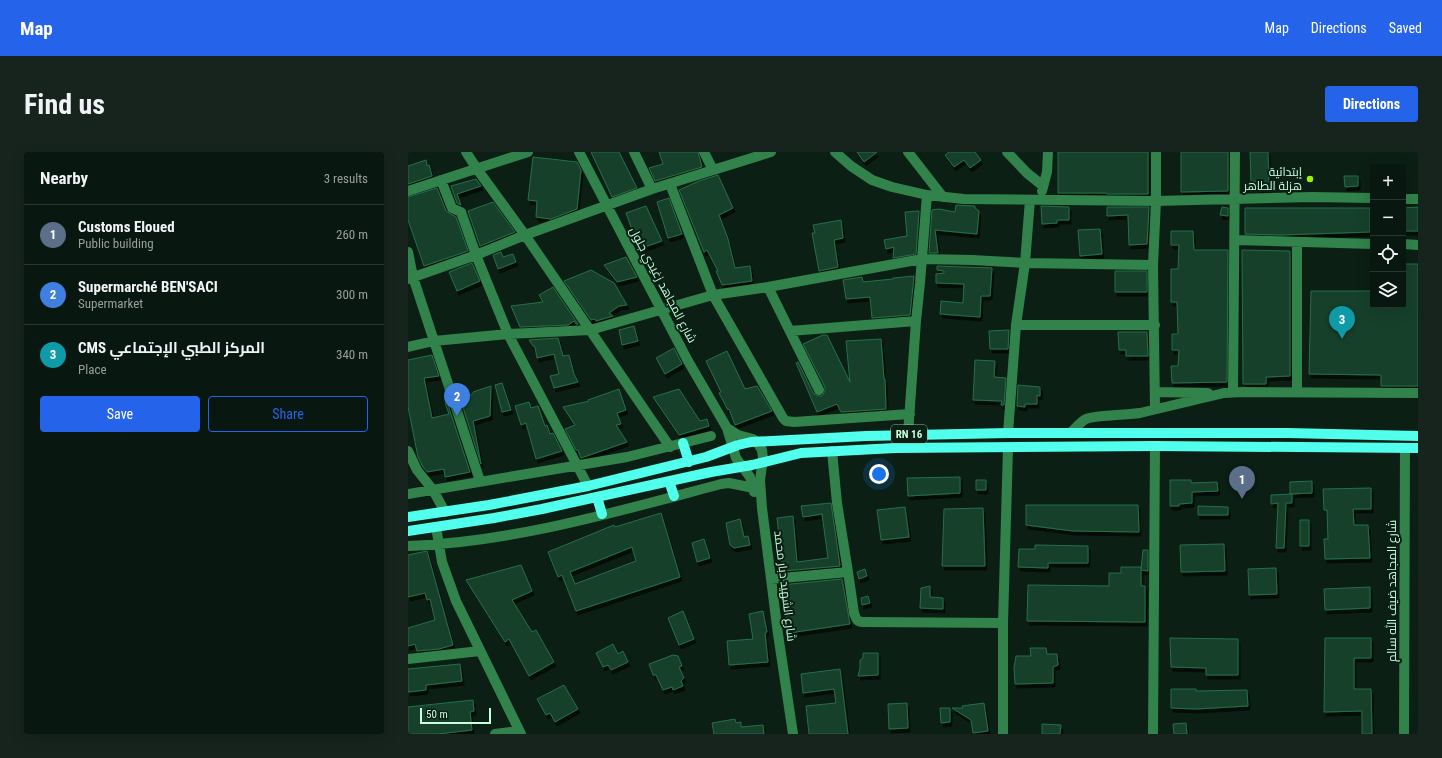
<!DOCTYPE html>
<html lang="en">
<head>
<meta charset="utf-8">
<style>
  body { margin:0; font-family:"Roboto Condensed",Cairo,sans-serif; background:#16241d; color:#f1f3f6 }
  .controls { position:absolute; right:12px; top:12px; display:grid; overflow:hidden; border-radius:4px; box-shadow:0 4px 16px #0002 }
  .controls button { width:36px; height:36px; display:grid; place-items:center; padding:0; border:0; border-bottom:1px solid #29362f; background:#08170f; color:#f1f3f6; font:20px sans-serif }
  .scale { position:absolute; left:12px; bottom:10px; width:71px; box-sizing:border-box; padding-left:4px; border:2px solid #c9ffde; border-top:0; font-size:11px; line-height:14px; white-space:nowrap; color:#c9ffde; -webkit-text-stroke:3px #0b1f14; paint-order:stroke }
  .you { position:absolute; left:471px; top:322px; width:14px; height:14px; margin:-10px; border:3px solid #fff; border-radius:50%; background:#1a73e8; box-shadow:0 0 0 6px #1a73e833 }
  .badge { display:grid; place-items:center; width:26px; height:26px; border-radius:50%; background:#2563eb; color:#fff; font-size:13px; font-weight:700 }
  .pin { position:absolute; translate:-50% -33px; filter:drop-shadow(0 1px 2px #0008) }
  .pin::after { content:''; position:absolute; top:21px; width:14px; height:12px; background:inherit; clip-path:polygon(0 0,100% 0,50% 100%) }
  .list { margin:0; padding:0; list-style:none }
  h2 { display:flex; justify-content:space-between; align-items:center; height:52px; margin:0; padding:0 16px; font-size:17px }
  h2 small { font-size:13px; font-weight:400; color:#989f9e }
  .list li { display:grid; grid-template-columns:26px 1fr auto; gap:12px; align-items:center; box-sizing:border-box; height:60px; padding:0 16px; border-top:1px solid #29362f }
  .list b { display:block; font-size:15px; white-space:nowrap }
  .list p { margin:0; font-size:13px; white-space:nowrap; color:#989f9e }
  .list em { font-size:13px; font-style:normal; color:#989f9e }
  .actions { display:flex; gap:8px; padding:12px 16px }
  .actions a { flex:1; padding:9px 0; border:1px solid #2563eb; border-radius:4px; text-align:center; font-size:14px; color:#2563eb }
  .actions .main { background:#2563eb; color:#fff }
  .icon { flex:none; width:22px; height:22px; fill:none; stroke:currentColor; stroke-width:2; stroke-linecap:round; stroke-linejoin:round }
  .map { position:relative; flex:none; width:1010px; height:582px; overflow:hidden; border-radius:4px }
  header { display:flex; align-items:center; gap:24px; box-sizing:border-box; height:56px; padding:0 20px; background:#2563eb; color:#fff }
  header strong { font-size:19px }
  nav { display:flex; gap:22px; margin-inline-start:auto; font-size:14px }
  .intro { display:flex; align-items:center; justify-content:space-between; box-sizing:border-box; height:96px; padding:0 24px }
  h1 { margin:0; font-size:28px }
  .button { padding:10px 18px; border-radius:4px; background:#2563eb; color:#fff; font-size:14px; font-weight:700 }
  main { display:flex; gap:24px; padding:0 24px }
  aside { flex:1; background:#08170f; border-radius:4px; box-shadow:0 4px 16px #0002 }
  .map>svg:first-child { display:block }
  .building { fill:#16412a; stroke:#266f48; fill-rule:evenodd; filter:url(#shadow) }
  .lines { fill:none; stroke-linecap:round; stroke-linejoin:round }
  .minor { stroke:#32824b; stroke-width:10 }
  .major { stroke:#50ffec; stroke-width:10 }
  .poi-dot { fill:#9bf400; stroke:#0b1f14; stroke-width:1.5 }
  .labels { text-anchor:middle; stroke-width:4; stroke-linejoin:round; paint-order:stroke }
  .shield { fill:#0b1f14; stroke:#90bca1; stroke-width:1 }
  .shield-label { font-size:11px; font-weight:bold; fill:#c9ffde }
  .poi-label { font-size:12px; fill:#c9ffde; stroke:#0b1f14; text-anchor:end }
  .street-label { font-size:12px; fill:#c9ffde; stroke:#0b1f14 }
</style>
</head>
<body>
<header>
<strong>Map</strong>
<nav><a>Map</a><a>Directions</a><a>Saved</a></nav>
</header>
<div class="intro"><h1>Find us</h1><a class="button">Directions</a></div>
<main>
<aside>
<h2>Nearby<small>3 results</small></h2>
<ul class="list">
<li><span class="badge" style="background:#5c6f8a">1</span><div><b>Customs Eloued</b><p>Public building</p></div><em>260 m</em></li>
<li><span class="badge" style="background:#3f7fe0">2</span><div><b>Supermarché BEN'SACI</b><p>Supermarket</p></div><em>300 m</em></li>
<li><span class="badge" style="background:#0f9aa8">3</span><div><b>CMS المركز الطبي الإجتماعي</b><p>Place</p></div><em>340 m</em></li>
</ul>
<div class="actions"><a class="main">Save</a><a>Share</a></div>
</aside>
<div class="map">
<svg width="1010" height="582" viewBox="0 0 1010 582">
  <defs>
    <filter id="shadow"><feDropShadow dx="2" dy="4" stdDeviation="0" flood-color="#0009"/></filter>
  </defs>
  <rect width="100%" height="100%" fill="#0b1f14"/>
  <path class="building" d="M183,0H211L229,36L204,45Z
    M251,0H290L294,15L247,29L241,16L255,12Z
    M449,0H469L456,10Z
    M541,0H567L573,8L562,16L556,8L546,15L537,3Z
    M650,0H740V42H699V41H650Z
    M773,0H820V39L773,40Z
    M842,0H860L861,37H850V29L843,30Z
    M125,5L169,10L173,18L169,57L143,67L128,65L129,49L120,48Z
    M18,8L19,14L21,13L24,24L0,32V14Z
    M310,23L325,56L311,63L320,87L327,116L342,114L344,129L314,133L308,119H310L299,98L296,100L271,38L291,29Z
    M936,24H950V34L937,35Z
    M68,27L73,34L49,42L53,53L49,51L43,34Z
    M29,36L38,59L48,65L60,99L16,114L0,68V45Z
    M261,46L274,82L260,86L249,50Z
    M85,50L107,80L72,94L60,59Z
    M548,53L567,54V56L571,59L569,82L527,78L530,101H521L524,58L531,57L547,60Z
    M238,54L254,89L231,97L218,61Z
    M633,54L661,55V68H649V71L634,72Z
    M699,55H741L739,92L721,93L720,63L699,64Z
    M814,55L820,56V64L812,63Z
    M1010,55V79H995V56Z
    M837,56H962V80L872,83L837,82Z
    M511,59L508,102L485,106L486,95L478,97L476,88L499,84L497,60Z
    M433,68L435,86L426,88L430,115L411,119L404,81H407L405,73Z
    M692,77L694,102L672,104L670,78Z
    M763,79H785L786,98H820L819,230L764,231L763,214H770L771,198H764V182H770L769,150H763V117H770L771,93H763Z
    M834,98L882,99V224L858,225V232H835Z
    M93,100L95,105L105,102L108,110L90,117L85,103Z
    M218,105L229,125L209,130L196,113Z
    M64,111L72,129L49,139L41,120Z
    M995,112H1010V234H973V223L901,222L903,139H965V153H995Z
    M529,114L584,116L582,144H573L572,165L532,162L533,149L555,151L556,132L528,131V122L536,121V119L529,118Z
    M183,118L206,131L219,153L211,154L201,161L205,164L188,169L187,167L183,168L156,129Z
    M707,119H739V140H707Z
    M506,124L502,163L464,166L462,145L438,147L435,128L454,125L455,130L485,127V126Z
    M145,135L170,172H168L166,169L160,173L112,175L103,154L135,150L131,143Z
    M226,174L230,189L214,193L211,178Z
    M601,178L600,197H582L581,179Z
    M710,180H739L740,204H718V198H711Z
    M415,183H419L442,230L438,189L473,187L476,227H477L478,257L433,260L429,252L409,260L388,211L390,210L405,241L410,244H414L417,239V235L395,192Z
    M150,186L155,204L161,203L166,222L170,230L146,236L142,224L151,222L146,202L129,206L127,195L125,194L121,188Z
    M266,196L274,212L257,222L248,206Z
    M319,199L337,237L349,234L364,259L327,273L321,257L320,258L311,241L313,240L298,209Z
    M24,203L31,224L16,226L24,266L41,262L37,251L39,250L62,320L37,325L36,317L19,320L15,315L10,305L0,255V208Z
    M567,208L587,209L586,225L598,226L596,253H593L594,249L565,248Z
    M94,231L103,258L94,260L87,233Z
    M610,233L632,235V244L629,243V252H617V255L609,254Z
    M83,234L82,264L65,269L73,312L52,246L65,242V240Z
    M211,237L218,258L209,261L213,272L208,273L219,290L173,306L170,298H168L157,277L167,273L155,255L181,249L180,248Z
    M271,237L292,269L299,267L301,274L271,283L245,245Z
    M121,250L123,256L130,254L137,274L139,273L142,282L145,281L154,299L128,307L118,271L113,273L107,254Z
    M552,325V341L500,344L499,326Z
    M568,328H578V338H568Z
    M762,328H783V331L809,330L810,339L784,340V351L771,352V354H762Z
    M904,329V341L882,342V330Z
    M963,336V357H945L946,373H960L962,406L917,407L916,387H920L919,358H916L915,337Z
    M884,342V351H878L876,396H868L870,351L863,352V343Z
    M423,351L432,414L375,419L369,366L385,364L389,410L420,406L414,362L395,365L393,354Z
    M618,353H730L731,380L665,379L618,373Z
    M790,354L820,355V363H790Z
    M497,355L501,385L473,388L469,358Z
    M575,356L577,414H534L536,357Z
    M253,361L272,425L168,459L154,423L150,425L140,400L206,373L207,375ZM224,395L228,409L167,432L162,420Z
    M332,367L336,385L340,384L342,393L326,396L322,393L318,371Z
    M892,368H901V394H892Z
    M296,387L302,406L289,410L284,391Z
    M816,392L817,419L773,420L772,393Z
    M627,393L680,394V411H640V416L610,415L611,397H627Z
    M735,398H740V419L733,418V434H737V470L619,469L620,433L701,434V421H713V415H733V417Z
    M19,399L45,493L31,497L9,499L7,492L0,494V476L27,468L22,447L19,448L17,441L0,445V403Z
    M113,413L124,439L104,448L124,480L128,478L146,510L121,524L101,487L97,490L58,428Z
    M868,416L869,442L841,443L840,417Z
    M457,417L459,424L451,427L449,420Z
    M434,427L442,472L381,481L373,433Z
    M522,434V445L535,446V457L512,456L513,436Z
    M962,435V456L917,458L916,437Z
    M460,444L462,451L454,453L453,446Z
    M275,459L286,487L271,493L260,466Z
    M355,459L359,480L357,481L360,510L321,513L319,489L345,487L341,462Z
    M762,486L830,487V523H798V516L763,515Z
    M917,486H963V506H946V537H963L964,582H954V559L916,560Z
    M205,492L210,502L215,499L220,510L203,518L200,513L195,515L188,501Z
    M622,496H638L639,502H649L650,513L645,515V531L607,532L606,516L608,504H623Z
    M455,501H470V523L450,524L452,516V508L455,506Z
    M265,503L270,504L274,514L271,515L276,526L273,529L275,534L265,538L264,535L255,538L248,523H245L241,512Z
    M52,512L54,529L18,533V538L0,540V517Z
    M432,517L440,582H401L398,554L428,551L426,537L395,541L393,522Z
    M156,533L170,557L147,570L142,561L138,563L129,547Z
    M763,537H788V539L839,538L840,554L788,557L763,556Z
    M65,548L66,559L62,560L64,578L30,582H0V555Z
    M499,551L500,576L481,577L480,552Z
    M576,551L580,579L565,581L563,568L544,556H555L554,554Z
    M532,556H542V570L533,571Z
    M327,567L328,571L333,570V575L355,573L356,582H306L304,571Z
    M778,571L779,582H766L765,572Z
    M634,572L653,573L652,582H634Z"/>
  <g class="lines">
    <path class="minor" d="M58,0L69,17L117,83L262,295
      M171,0L280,209L319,276L330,283L345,287L349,290L354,298L355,306L352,328L354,356L370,482L385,582
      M226,0L244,37
      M296,0L305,18
      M427,0L443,14L464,28L484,35L519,43L556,47L748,49L904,45L965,46
      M500,0L535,45
      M599,0L619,21L635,34
      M33,28L44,56L53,60L68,103L100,182L180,334
      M262,32L305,143L375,266L378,269L386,270L502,262
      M0,39L120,0
      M634,39L639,20L640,0
      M995,47H1010
      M827,88L965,92
      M889,90V240
      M995,92L1010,93
      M0,100L5,125L72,329
      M0,127L68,103L117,83L244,37L363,0
      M360,135L411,238
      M608,173H747
      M382,179L508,169
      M0,195L26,189L100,182L182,178L305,143L360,135L514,107L564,108L617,111L745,113
      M747,240L800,241
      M825,240L827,0
      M747,257L745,113L748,49V0
      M319,276L328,306L342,325L346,340
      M600,281L608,173L617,111L622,48
      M662,281C667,277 672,270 678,267C687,263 720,263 732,261L816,241L834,240L1010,241
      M500,282L508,169L512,131L519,43
      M0,299L9,318L25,338L37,360
      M424,299L429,351L440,420L446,461C448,467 449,470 455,470L595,471
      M0,342L219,305L303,284
      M28,375L34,410L48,449L113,582
      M0,394C107,390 211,359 313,332L321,331L346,336
      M363,427L440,420
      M0,507L72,499
      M87,582L111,579
      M595,582V471L600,296
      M745,582L747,294
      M996,582L997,296"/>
    <path class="major" d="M275,291L281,310
      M261,329L266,344
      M189,345L194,362
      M0,365L81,353L180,334L298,305L330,293L343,290L458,284L600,281H880L1010,284
      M0,379L86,366L134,357L303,320L344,313L393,301L487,296L747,294L1010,296"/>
  </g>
  <circle class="poi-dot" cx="902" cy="27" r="4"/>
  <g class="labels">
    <rect class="shield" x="483" y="273" width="36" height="18" rx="3"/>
    <g class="shield-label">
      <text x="501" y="286">RN 16</text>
    </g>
    <g class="poi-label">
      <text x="894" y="24">إبتدائية<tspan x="894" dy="14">هزلة الطاهر</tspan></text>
    </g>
    <g class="street-label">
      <text transform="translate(255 133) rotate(62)" y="4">شارع المجاهد زغيدي جلول</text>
      <text transform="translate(377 434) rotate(83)" y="4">شارع الشهيد دبار محمد</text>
      <text transform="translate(984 439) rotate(-90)" y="4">شارع المجاهد ضيف الله سالم</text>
    </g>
  </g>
</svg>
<div class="controls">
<button>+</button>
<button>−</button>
<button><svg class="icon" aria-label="locate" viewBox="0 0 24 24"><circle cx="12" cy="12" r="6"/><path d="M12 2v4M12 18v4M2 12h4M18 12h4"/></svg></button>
<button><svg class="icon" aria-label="layers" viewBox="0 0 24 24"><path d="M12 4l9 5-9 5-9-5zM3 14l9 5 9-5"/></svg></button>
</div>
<div class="scale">50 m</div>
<div class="you"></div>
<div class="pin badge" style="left:834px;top:347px;background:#5c6f8a">1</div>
<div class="pin badge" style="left:49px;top:264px;background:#3f7fe0">2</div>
<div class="pin badge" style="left:934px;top:187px;background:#0f9aa8">3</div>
</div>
</main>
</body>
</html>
